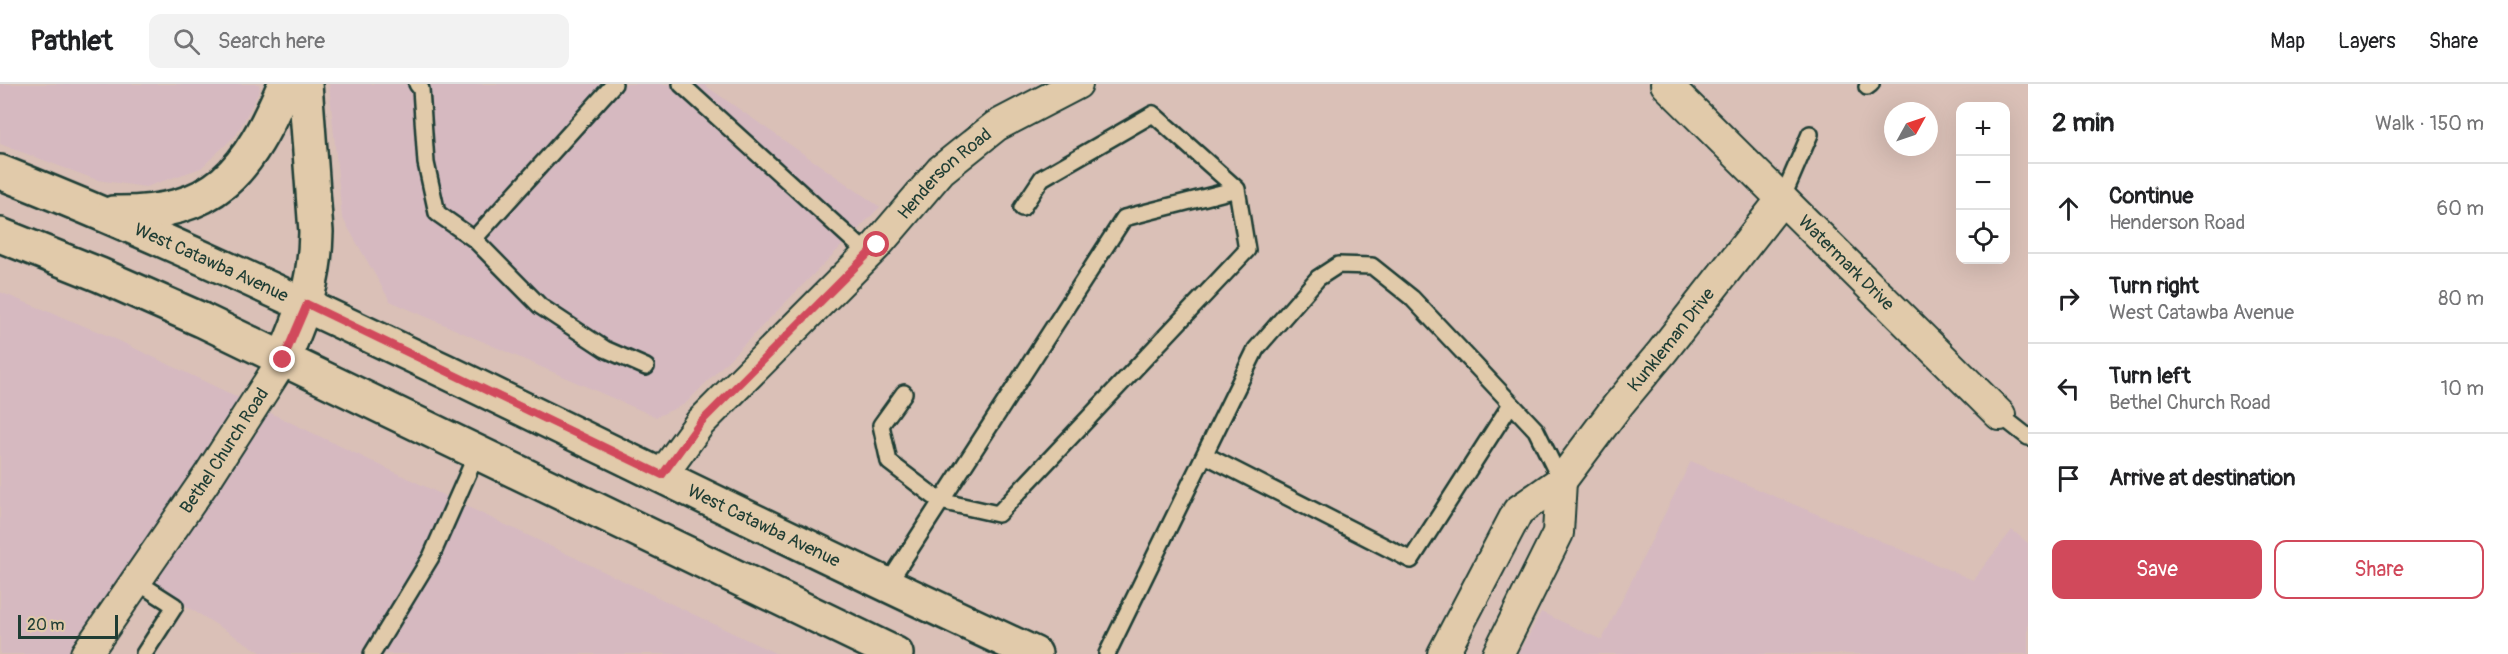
<!DOCTYPE html>
<html lang="en">
<head>
<meta charset="utf-8">
<style>
  body { margin:0; font-family:Pangolin,sans-serif; background:#f2f2f2; color:#202124 }
  .controls { position:absolute; right:18px; top:18px; display:grid; overflow:hidden; border-radius:12px; box-shadow:0 6px 24px #0002 }
  .controls button { width:54px; height:54px; display:grid; place-items:center; padding:0; border:0; border-bottom:2px solid #e0e0e0; background:#fff; color:#202124; font:30px sans-serif }
  .compass { position:absolute; left:1884px; top:18px; width:54px; height:54px; border-radius:50%; background:#fff; box-shadow:0 6px 24px #0002; rotate:50deg }
  .scale { position:absolute; left:18px; bottom:15px; width:100px; box-sizing:border-box; padding-left:6px; border:3px solid #1f3d34; border-top:0; font-size:16px; line-height:21px; white-space:nowrap; color:#1f3d34; -webkit-text-stroke:4px #e1caaa; paint-order:stroke }
  .stop { position:absolute; width:18px; height:18px; margin:-14px; border:4px solid #d1495b; border-radius:50%; background:#fff }
  .stop.end { background:#d1495b; border-color:#fff; box-shadow:0 2px 6px #0008 }
  .list { margin:0; padding:0; list-style:none }
  h2 { display:flex; justify-content:space-between; align-items:center; height:78px; margin:0; padding:0 24px; font-size:26px }
  h2 small { font-size:20px; font-weight:400; color:#757577 }
  .list li { display:grid; grid-template-columns:39px 1fr auto; gap:18px; align-items:center; box-sizing:border-box; height:90px; padding:0 24px; border-top:2px solid #e0e0e0 }
  .list b { display:block; font-size:22px; white-space:nowrap }
  .list p { margin:0; font-size:20px; white-space:nowrap; color:#757577 }
  .list em { font-size:20px; font-style:normal; color:#757577 }
  .actions { display:flex; gap:12px; padding:18px 24px }
  .actions a { flex:1; padding:14px 0; border:2px solid #d1495b; border-radius:12px; text-align:center; font-size:21px; color:#d1495b }
  .actions .main { background:#d1495b; color:#fff }
  .icon { flex:none; width:33px; height:33px; fill:none; stroke:currentColor; stroke-width:2; stroke-linecap:round; stroke-linejoin:round }
  .map { position:relative; flex:none; width:2028px; height:570px; overflow:hidden }
  header { display:flex; align-items:center; gap:36px; box-sizing:border-box; height:84px; padding:0 30px; background:#fff; border-bottom:2px solid #e0e0e0 }
  header strong { font-size:28px }
  nav { display:flex; gap:33px; margin-inline-start:auto; font-size:21px }
  .search { width:420px; height:54px; background:#f2f2f2; display:flex; align-items:center; gap:15px; box-sizing:border-box; padding:0 21px; border-radius:12px; color:#757577; font-size:22px }
  main { display:flex }
  aside { flex:1; background:#fff }
  .map>svg:first-child { display:block }
  .built { fill:#d6b9c0 }
  .lines { fill:none; stroke-linecap:round; stroke-linejoin:round }
  .lane-casing { stroke:#1f3d34; stroke-width:20 }
  .street-casing { stroke:#1f3d34; stroke-width:34 }
  .secondary-casing { stroke:#1f3d34; stroke-width:38 }
  .lane { stroke:#e1caaa; stroke-width:15 }
  .street { stroke:#e1caaa; stroke-width:30 }
  .secondary { stroke:#e1caaa; stroke-width:33 }
  .route { stroke:#d1495b; stroke-width:8 }
  .labels { text-anchor:middle; stroke-width:4.5; stroke-linejoin:round; paint-order:stroke }
  .street-label { font-size:18px; fill:#1f3d34; stroke:#e1caaa }
</style>
</head>
<body>
<header>
<strong>Pathlet</strong>
<div class="search"><svg class="icon" aria-label="search" viewBox="0 0 24 24"><circle cx="10" cy="10" r="6"/><path d="M15 15l6 6"/></svg>Search here</div>
<nav><a>Map</a><a>Layers</a><a>Share</a></nav>
</header>
<main>
<div class="map">
<svg width="2028" height="570" viewBox="0 0 2028 570">
  <rect width="100%" height="100%" fill="#dac0b7"/>
  <filter id="ink" filterUnits="userSpaceOnUse"><feTurbulence type="fractalNoise" baseFrequency=".0167" numOctaves="2"/><feDisplacementMap in="SourceGraphic" scale="12" xChannelSelector="R" yChannelSelector="G"/><feConvolveMatrix kernelMatrix="1 2 1 2 8 2 1 2 1" color-interpolation-filters="sRGB"/></filter>
  <g filter="url(#ink)">
    <path class="built" d="M0,0H259L260,6L237,50L201,84L146,103L97,96L0,60Z
      M329,0H703L880,123L685,320L656,333L390,217L342,133Z
      M0,208L109,252L777,570H264L126,485L68,570H0Z
      M1691,377L1973,496L2012,446L2028,459V570H1519L1541,528L1602,556Z"/>
    <g class="lines">
      <defs>
        <path id="lane" d="M417,0L421,5L426,79L437,129L474,155
          M614,0L474,155L540,222L605,265L646,283
          M681,0L868,170
          M1867,3L1871,0
          M1782,115L1810,50
          M904,309L881,341L889,378L940,417L998,430L1247,166L1237,105
          M2000,331L2028,353
          M1205,371L1411,476L1511,320
          M136,497L175,522L144,570
          M887,501L1124,134L1237,105L1153,30L1042,94L1022,124
          M372,570L431,473L477,369
          M1107,570L1256,265L1318,194L1338,181L1372,182L1412,214L1536,346L1561,397"/>
        <g id="street">
          <path id="s1" d="M1666,0L2000,331"/>
          <path id="s2" d="M662,391L700,339L877,161L941,86L996,42L1077,0"/>
          <path id="s3" d="M86,570L209,391L283,276"/>
          <path id="s4" d="M1443,570L1518,427L1561,397L1618,321L1662,268L1782,115"/>
          <path d="M1498,570L1558,449L1561,397"/>
        </g>
        <g id="secondary">
          <path id="s5" d="M0,88C152,148 298,217 445,287C642,382 837,479 1035,570"/>
          <path d="M113,129C216,131 248,88 285,0"/>
          <path d="M0,151L100,191L202,236L896,570"/>
          <path d="M283,276C303,229 315,200 316,148L305,0"/>
        </g>
      </defs>
      <use href="#lane" class="lane-casing"/>
      <use href="#street" class="street-casing"/>
      <use href="#secondary" class="secondary-casing"/>
      <use href="#lane" class="lane"/>
      <use href="#street" class="street"/>
      <use href="#secondary" class="secondary"/>
    </g>
  </g>
  <g class="lines" filter="url(#ink)">
    <path class="route" d="M283,276L307,220L662,391L700,339L877,161"/>
  </g>
  <g class="labels">
    <g class="street-label">
      <text dy="6" stroke="none"><textPath href="#s2" startOffset="414">Henderson Road</textPath></text>
      <text dy="6" stroke="none"><textPath href="#s5" startOffset="230">West Catawba Avenue</textPath></text>
      <text dy="6" stroke="none"><textPath href="#s1" startOffset="254">Watermark Drive</textPath></text>
      <text dy="6" stroke="none"><textPath href="#s4" startOffset="393">Kunkleman Drive</textPath></text>
      <text dy="6" stroke="none"><textPath href="#s3" startOffset="246">Bethel Church Road</textPath></text>
      <text dy="6" stroke="none"><textPath href="#s5" startOffset="842">West Catawba Avenue</textPath></text>
    </g>
  </g>
</svg>
<div class="controls">
<button>+</button>
<button>−</button>
<button><svg class="icon" aria-label="locate" viewBox="0 0 24 24"><circle cx="12" cy="12" r="6"/><path d="M12 2v4M12 18v4M2 12h4M18 12h4"/></svg></button>
</div>
<svg class="compass" viewBox="-18 -18 36 36"><path d="M0-13l5 13h-10z" fill="#e53935"/><path d="M0 13l5-13h-10z" fill="#757577"/></svg>
<div class="scale">20 m</div>
<div class="stop" style="left:877px;top:161px"></div>
<div class="stop end" style="left:283px;top:276px"></div>
</div>
<aside>
<h2>2 min<small>Walk · 150 m</small></h2>
<ul class="list">
<li><svg class="icon" aria-label="ahead" viewBox="0 0 24 24"><path d="M12 20V5M6 11l6-6 6 6"/></svg><div><b>Continue</b><p>Henderson Road</p></div><em>60 m</em></li>
<li><svg class="icon" aria-label="right" viewBox="0 0 24 24"><path d="M7 20v-9h11M14 6l5 5-5 5"/></svg><div><b>Turn right</b><p>West Catawba Avenue</p></div><em>80 m</em></li>
<li><svg class="icon" aria-label="left" viewBox="0 0 24 24"><path d="M17 20v-9H6M10 6l-5 5 5 5"/></svg><div><b>Turn left</b><p>Bethel Church Road</p></div><em>10 m</em></li>
<li><svg class="icon" aria-label="arrive" viewBox="0 0 24 24"><path d="M6 21V4h12l-3 4 3 4H6"/></svg><div><b>Arrive at destination</b></div></li>
</ul>
<div class="actions"><a class="main">Save</a><a>Share</a></div>
</aside>
</main>
</body>
</html>
